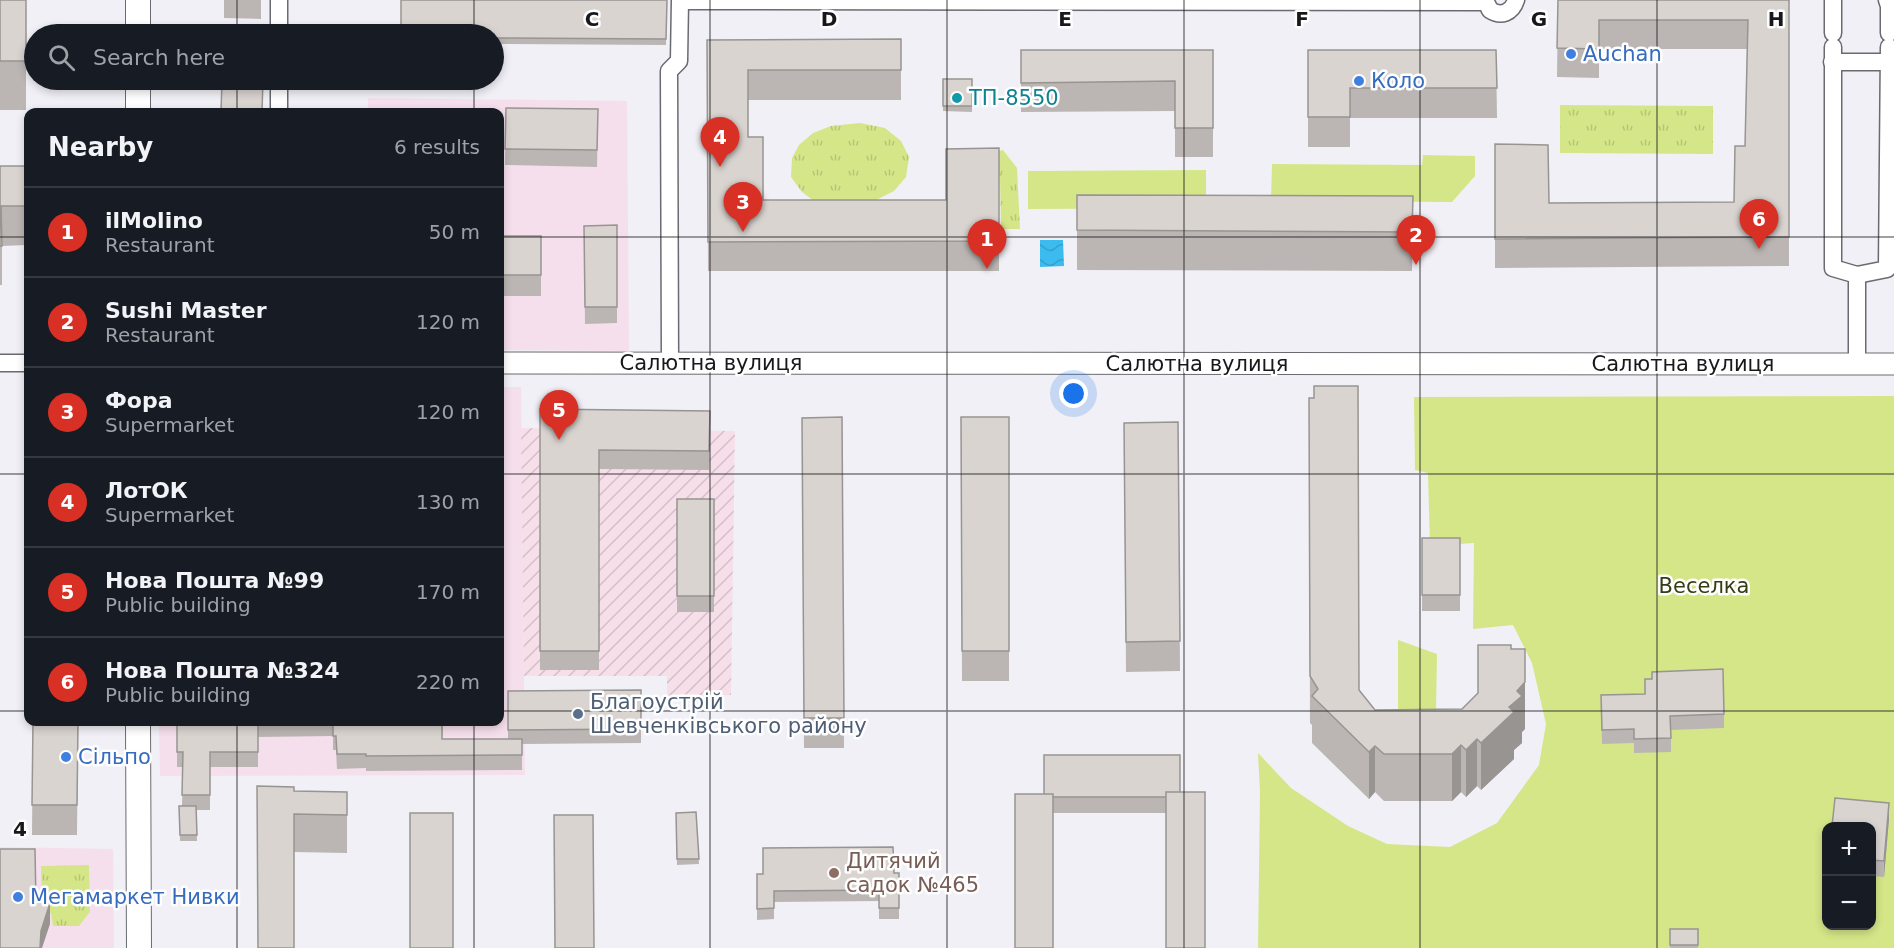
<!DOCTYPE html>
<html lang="en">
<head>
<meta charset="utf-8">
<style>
  body { margin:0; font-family:"DejaVu Sans",sans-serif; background:#20242c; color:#f1f3f6 }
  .controls { position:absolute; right:18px; bottom:18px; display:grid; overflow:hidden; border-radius:12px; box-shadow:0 3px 9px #0003 }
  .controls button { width:54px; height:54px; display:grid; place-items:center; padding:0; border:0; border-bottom:2px solid #363941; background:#171b24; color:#f1f3f6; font:30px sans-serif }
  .you { position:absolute; left:1074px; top:394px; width:21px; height:21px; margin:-15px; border:4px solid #fff; border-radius:50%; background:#1a73e8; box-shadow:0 0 0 9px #1a73e833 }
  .badge { display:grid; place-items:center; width:39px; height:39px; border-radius:50%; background:#d93025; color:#fff; font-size:20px; font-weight:700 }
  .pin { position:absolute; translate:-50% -50px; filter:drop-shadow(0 2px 3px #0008) }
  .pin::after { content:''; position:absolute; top:32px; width:21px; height:18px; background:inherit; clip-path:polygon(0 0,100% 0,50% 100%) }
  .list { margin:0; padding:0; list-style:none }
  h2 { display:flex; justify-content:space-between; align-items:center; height:78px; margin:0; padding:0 24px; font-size:26px }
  h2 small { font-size:20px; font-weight:400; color:#9ea1a6 }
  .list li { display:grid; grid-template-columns:39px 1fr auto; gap:18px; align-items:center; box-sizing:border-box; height:90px; padding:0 24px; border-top:2px solid #363941 }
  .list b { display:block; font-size:22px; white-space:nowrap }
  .list p { margin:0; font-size:20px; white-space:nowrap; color:#9ea1a6 }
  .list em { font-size:20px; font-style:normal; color:#9ea1a6 }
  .icon { flex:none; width:33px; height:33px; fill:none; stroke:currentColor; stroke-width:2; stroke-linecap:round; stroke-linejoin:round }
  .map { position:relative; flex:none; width:1894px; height:948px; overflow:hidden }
  .search { position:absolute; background:#171b24; box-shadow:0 3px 9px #0003; left:24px; top:24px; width:480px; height:66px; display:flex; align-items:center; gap:15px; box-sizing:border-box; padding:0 21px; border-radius:33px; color:#9ea1a6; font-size:22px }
  .panel { position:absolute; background:#171b24; box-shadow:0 3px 9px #0003; left:24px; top:108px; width:480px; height:618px; border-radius:12px }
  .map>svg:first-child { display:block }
  .commercial { fill:#f6dfec }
  .industrial { fill:url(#industrial-furrows) }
  .grass { fill:url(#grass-tufts) }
  .park { fill:#d5e688; fill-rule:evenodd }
  .water { fill:url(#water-waves) }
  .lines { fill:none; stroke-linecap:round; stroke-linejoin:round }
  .minor-casing { stroke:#6a6b70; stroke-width:19 }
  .tertiary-casing { stroke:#6a6b70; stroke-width:23 }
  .secondary-casing { stroke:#6a6b70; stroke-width:26 }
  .minor { stroke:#fff; stroke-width:16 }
  .tertiary { stroke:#fff; stroke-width:21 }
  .secondary { stroke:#fff; stroke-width:24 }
  .wall { fill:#bbb6b3 }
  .shaded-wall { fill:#989492 }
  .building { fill:#d9d4d0; stroke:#989492; stroke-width:1.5 }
  .grid { fill:none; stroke:#18181a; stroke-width:1.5; stroke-opacity:0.55 }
  .shop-dot { fill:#3f7fe0; stroke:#fefeff; stroke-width:2 }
  .culture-dot { fill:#0f9aa8; stroke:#fefeff; stroke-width:2 }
  .service-dot { fill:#5c6f8a; stroke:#fefeff; stroke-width:2 }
  .education-dot { fill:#8d6e63; stroke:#fefeff; stroke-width:2 }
  .labels { text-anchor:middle; stroke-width:5; stroke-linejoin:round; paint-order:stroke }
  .shop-label { font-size:21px; fill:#366cbe; stroke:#fefeff; text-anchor:start }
  .culture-label { font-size:21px; fill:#0d838f; stroke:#fefeff; text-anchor:start }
  .street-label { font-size:21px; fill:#18181a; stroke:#fefeff }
  .park-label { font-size:21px; fill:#363d12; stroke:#fefeff }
  .service-label { font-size:21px; fill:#4e5e75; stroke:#fefeff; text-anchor:start }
  .education-label { font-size:21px; fill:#785e54; stroke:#fefeff; text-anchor:start }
  .grid-label { font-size:20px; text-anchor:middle; font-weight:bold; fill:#18181a; stroke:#fefeff; stroke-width:5; stroke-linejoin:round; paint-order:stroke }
</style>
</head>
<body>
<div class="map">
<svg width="1894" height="948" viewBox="0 0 1894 948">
  <defs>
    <pattern id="industrial-furrows" width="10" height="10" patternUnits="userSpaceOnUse" patternTransform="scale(1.5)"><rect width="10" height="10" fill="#f7dfea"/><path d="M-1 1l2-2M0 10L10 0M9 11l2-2" fill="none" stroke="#d3bfc8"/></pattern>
    <pattern id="grass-tufts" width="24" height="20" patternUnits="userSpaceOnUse" patternTransform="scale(1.5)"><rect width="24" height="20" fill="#d5e688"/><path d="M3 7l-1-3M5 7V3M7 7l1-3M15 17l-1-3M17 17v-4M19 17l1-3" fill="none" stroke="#b6c575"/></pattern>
    <pattern id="water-waves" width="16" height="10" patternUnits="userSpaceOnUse" patternTransform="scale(1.5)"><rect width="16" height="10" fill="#3cbbee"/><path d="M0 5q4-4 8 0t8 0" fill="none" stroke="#34a0cc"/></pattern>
  </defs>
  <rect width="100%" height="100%" fill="#f0f0f6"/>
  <path class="commercial" d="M368,98L627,101L629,351L500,350V112H368Z
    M500,387H521L525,775L160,776L159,722H500Z
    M0,847L113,849L114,948H0Z"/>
  <path class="industrial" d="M521,428L735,431L731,695L667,696V676H524Z"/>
  <path class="grass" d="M1560,105L1713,106V154L1560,153Z
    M860,123L885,128L901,141L909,157L906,177L894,191L872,202L814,201L802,192L791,177L792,158L799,145L813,133L831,126Z
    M1003,150L1017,168L1020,229H1001L1000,177L988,176V154Z
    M89,865L90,912L79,926H53L51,913H42L41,866Z"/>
  <path class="park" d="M1423,155L1475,156V176L1452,202L1271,201L1272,164L1422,165Z
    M1206,170V208L1028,209V171Z
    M1894,396V948H1258L1260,791L1258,753L1291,788L1348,826L1387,844L1450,847L1497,823L1539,765L1546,724L1532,663L1513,625L1473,629L1474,543L1430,546L1428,473L1415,470L1414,397ZM1826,826H1872V926H1826Z
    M1398,640L1437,654L1436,711H1398Z"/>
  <path class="water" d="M1063,240L1064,266L1040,267V240Z"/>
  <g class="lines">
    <defs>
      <path id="minor" d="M1485,0L1490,10C1501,17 1512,13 1516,0
        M1833,0V33
        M1887,0L1889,6V33
        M680,1L1485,2
        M279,34V0
        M1833,47V268L1857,275L1887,269L1889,47
        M1832,62H1889
        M279,112V80
        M1857,275V364
        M0,363H28
        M670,363L669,71L679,61L680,0"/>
      <path id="tertiary" d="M500,363L1894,364"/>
      <path id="secondary" d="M138,0V34
        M138,112V80
        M138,722L139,948"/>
    </defs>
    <use href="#minor" class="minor-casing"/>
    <use href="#tertiary" class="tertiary-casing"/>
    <use href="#secondary" class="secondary-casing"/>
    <use href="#minor" class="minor"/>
    <use href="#tertiary" class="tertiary"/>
    <use href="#secondary" class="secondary"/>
  </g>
  <path class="wall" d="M0,0H26V110H0Z
    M224,0H261V19L224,18Z
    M667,0L666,45L494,44V34Z
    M1558,0H1789V266L1495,268V144L1549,203L1734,202L1745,146L1747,49H1599V78L1557,77Z
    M901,39V100H748V137L763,200H946L999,148V271H708L707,40Z
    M1021,50H1213V157H1175V111L1021,112Z
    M1308,50H1496L1497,118H1350V147H1308Z
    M943,79H972V112L943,111Z
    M506,108L598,109L597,167L505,165Z
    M0,166L26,206V245L2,246V285H0Z
    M1077,195L1413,196L1412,271L1077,270Z
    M617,225V323L585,324L584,226Z
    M500,236H541V296H500Z
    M1309,398L1359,690L1375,710L1462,709L1478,693L1525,729L1522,732V743L1514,750V759L1481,790L1477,786L1466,797L1461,792L1452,801H1384L1375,792L1369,799L1312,743V725L1310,723Z
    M540,409L710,411L709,470L599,469V670H540Z
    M842,417L844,748H804L802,418Z
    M961,417H1009V681H962Z
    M1178,422L1180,671L1126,672L1124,423Z
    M677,499H714V612H677Z
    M1422,538H1460V611H1422Z
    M641,690V743L522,744V770L366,771V768L337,769L336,750H333V736L258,737V767H210V810H196L197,841H180L179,806H182L183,767H177V722H443L442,739H508V691Z
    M1601,695L1724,714V728L1671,730V752L1634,753V743L1602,744Z
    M33,722H78L77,835H32Z
    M1180,755L1166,813H1053L1044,794Z
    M294,791L347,792V853L294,852Z
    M696,812L699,864L677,865L676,813Z
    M1889,819L1884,877L1872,876V826Z
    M899,873V919H879V901L774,902V919L757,920V874Z
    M1670,929H1698V948H1670Z"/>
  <path class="shaded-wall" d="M1525,682V729L1522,732V743L1514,750V759L1481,790V743L1509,707L1517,691Z
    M1477,739V786L1466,797V750Z
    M1461,745V792L1452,801V754Z
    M1375,746V792L1369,799V752Z
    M1889,803V819L1884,877V861Z
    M50,903V924L42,948H40L41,931Z"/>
  <path class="building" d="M0,0H26V61H0Z
    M401,0H667L666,39L494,38V34H401Z
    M1558,0H1789V237L1495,239V144L1548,145L1549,203L1734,202L1735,146H1745L1748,20H1599V49L1557,48Z
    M901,39V70H748V137H763V200H946V149L999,148V241L708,242L707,40Z
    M1021,50H1213V128H1175V81L1021,83Z
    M1308,50H1496L1497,88H1350V117H1308Z
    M943,79H972V106H943Z
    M222,80H263L262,112H221Z
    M506,108L598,109L597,150L505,149Z
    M0,166H25L26,206H1L2,246H0Z
    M1077,195L1413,196L1412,232L1077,230Z
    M617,225V307H585L584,226Z
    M500,236H541V275H500Z
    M1314,386H1358L1359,690L1375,710L1462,709L1478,693V645H1511V649H1525V682L1517,691L1522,696L1509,707L1514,712L1481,743L1477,739L1466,750L1461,745L1452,754H1384L1375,746L1369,752L1312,696L1318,689L1310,676L1309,398H1314Z
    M540,409L710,411L709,451L599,450V651H540Z
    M842,417L844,718H804L802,418Z
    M961,417H1009V651H962Z
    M1178,422L1180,641L1126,642L1124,423Z
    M677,499H714V596H677Z
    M1422,538H1460V595H1422Z
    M1723,669L1724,714L1670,716L1671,738L1634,739V729L1602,730L1601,695L1645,694V679H1652V672Z
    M641,690V729L508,730V691Z
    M33,722H78L77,805H32Z
    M177,722H285H258V752H210V795H182L183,752H177Z
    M333,722H442V739H522V755L366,756V754H337L336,736H333Z
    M1044,755H1180V792H1166V797H1053V794H1044Z
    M257,786L294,787V791L347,792V815L294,814V948H258Z
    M1166,792H1205V948H1166Z
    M1015,794H1053V948H1015Z
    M1835,798L1889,803L1884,861L1872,860V826H1832Z
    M179,806H196L197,835H180Z
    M696,812L699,859H677L676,813Z
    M410,813H453V948H410Z
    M554,815H593L594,948H555Z
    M893,847L894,873H899V908H879V890L774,891V908L757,909V874H763V848Z
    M0,849H35L36,903H50L41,931L40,948H0Z
    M1670,929H1698V945H1670Z"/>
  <path class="grid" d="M237,0V34M474,0V34M710,0V948M947,0V948M1184,0V948M1420,0V948M1657,0V948M237,80V112M474,80V112M0,237H28M500,237H1894M0,474H28M500,474H1894M0,711H28M500,711H1894M237,722V948M474,722V948"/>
  <g class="shop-dot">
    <circle cx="1571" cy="54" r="6"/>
    <circle cx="1359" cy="81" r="6"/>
    <circle cx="66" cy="757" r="6"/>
    <circle cx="18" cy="897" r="6"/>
  </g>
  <circle class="culture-dot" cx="957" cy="98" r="6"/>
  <circle class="service-dot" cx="578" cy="714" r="6"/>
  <circle class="education-dot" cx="834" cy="873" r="6"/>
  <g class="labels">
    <g class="shop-label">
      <text x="1583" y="61">Auchan</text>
      <text x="1371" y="88">Коло</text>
      <text x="78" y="764">Сільпо</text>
      <text x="30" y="904">Мегамаркет Нивки</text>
    </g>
    <g class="culture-label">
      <text x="969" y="105">ТП-8550</text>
    </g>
    <g class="street-label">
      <text x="711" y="370">Салютна вулиця</text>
      <text x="1197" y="371">Салютна вулиця</text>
      <text x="1683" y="371">Салютна вулиця</text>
    </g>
    <g class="park-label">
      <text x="1704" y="593">Веселка</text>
    </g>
    <g class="service-label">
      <text x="590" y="709">Благоустрій<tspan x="590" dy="24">Шевченківського району</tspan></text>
    </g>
    <g class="education-label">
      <text x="846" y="868">Дитячий<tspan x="846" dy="24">садок №465</tspan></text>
    </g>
  </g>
  <g class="grid-label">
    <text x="592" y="26">C</text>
    <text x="829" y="26">D</text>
    <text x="1065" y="26">E</text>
    <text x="1302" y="26">F</text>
    <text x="1539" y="26">G</text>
    <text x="1776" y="26">H</text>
    <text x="20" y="836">4</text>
  </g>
</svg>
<div class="controls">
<button>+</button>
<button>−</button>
</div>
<div class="you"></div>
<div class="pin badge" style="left:987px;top:269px">1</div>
<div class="pin badge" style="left:1416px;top:265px">2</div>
<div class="pin badge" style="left:743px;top:232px">3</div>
<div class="pin badge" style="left:720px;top:167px">4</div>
<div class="pin badge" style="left:559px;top:440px">5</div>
<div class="pin badge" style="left:1759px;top:249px">6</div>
<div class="search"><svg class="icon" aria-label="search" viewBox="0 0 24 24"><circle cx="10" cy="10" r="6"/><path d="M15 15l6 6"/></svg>Search here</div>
<section class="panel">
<h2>Nearby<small>6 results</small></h2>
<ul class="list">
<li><span class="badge">1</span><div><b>ilMolino</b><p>Restaurant</p></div><em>50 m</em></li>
<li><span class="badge">2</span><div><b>Sushi Master</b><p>Restaurant</p></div><em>120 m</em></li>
<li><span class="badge">3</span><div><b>Фора</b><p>Supermarket</p></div><em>120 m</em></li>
<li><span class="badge">4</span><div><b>ЛотОК</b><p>Supermarket</p></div><em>130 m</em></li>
<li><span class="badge">5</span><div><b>Нова Пошта №99</b><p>Public building</p></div><em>170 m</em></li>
<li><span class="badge">6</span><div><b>Нова Пошта №324</b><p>Public building</p></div><em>220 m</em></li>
</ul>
</section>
</div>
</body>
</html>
